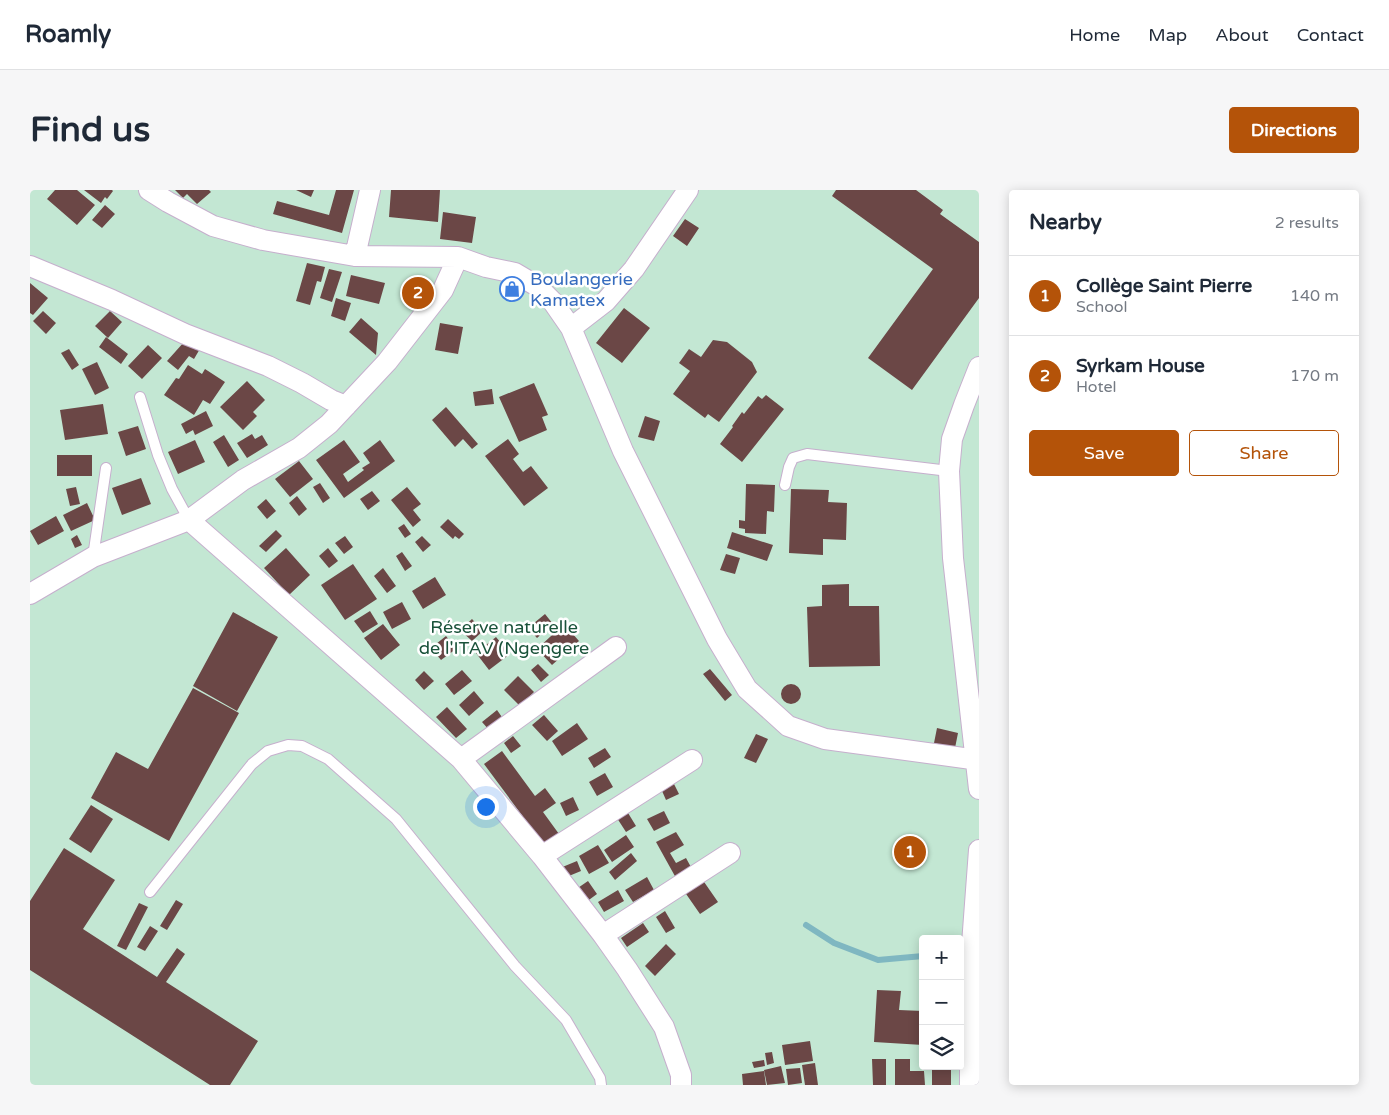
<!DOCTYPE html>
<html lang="en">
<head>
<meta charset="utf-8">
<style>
  body { margin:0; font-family:"Varela Round",sans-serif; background:#f6f6f7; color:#1f2937 }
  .controls { position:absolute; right:15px; bottom:15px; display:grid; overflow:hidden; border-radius:5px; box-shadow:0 2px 12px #0003 }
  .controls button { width:45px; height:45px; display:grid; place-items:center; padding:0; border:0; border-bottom:1px solid #e0e1e3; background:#fff; color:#1f2937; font:25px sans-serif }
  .you { position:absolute; left:455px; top:616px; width:18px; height:18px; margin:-12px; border:4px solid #fff; border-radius:50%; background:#1a73e8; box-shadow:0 0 0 8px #1a73e833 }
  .badge { display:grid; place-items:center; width:32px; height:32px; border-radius:50%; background:#b45309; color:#fff; font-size:16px; font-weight:700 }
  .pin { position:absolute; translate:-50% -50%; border:2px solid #fff; box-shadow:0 1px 5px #0006 }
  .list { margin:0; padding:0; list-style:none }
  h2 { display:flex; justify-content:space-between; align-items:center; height:65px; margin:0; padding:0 20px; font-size:21px }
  h2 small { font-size:16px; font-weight:400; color:#747a83 }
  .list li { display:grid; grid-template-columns:32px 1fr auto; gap:15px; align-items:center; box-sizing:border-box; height:80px; padding:0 20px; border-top:1px solid #e0e1e3 }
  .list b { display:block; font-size:19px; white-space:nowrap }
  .list p { margin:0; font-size:16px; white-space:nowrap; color:#747a83 }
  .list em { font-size:16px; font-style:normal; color:#747a83 }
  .actions { display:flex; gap:10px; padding:15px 20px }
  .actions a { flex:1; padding:11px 0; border:1px solid #b45309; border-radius:5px; text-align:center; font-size:18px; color:#b45309 }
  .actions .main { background:#b45309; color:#fff }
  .icon { flex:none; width:28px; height:28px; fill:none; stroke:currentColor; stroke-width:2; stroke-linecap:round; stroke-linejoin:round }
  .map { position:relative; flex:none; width:949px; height:895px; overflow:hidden; border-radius:5px }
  header { display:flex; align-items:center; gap:30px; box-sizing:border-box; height:70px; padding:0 25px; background:#fff; border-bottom:1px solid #e0e1e3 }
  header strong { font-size:24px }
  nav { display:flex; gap:28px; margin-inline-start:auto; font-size:18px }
  .intro { display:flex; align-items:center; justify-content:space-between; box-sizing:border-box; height:120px; padding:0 30px }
  h1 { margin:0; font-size:35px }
  .button { padding:12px 22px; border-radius:5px; background:#b45309; color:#fff; font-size:18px; font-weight:700 }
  main { display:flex; gap:30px; padding:0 30px }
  aside { flex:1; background:#fff; border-radius:5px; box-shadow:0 2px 12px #0003 }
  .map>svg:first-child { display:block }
  .green { fill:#c3e7d3; fill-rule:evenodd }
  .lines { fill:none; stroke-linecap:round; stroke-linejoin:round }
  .stream { stroke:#7fb7c1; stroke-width:6 }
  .building { fill:#6b4746 }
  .service-casing { stroke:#c6afcd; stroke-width:12 }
  .minor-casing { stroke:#c6afcd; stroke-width:22 }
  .service { stroke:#fff; stroke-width:10 }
  .minor { stroke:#fff; stroke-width:20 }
  .labels { text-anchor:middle; stroke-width:5; stroke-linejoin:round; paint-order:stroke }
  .shop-label { font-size:18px; fill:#366cbe; stroke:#fff; text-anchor:start }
  .park-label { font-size:18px; fill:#1a523a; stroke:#fff }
</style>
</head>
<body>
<header>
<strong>Roamly</strong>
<nav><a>Home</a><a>Map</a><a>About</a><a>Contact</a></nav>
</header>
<div class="intro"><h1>Find us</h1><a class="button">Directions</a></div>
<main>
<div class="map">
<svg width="949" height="895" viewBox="0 0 949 895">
  <rect width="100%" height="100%" fill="#fbf6fc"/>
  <path class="green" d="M0,0H949V895H0ZM893,749H930V876H893Z"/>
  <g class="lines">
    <path class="stream" d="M776,735L804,753L848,770L893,766"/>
  </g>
  <path class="building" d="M25,0H47L65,15L47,35L17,9Z
    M54,0H82L83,1L77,9L75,7L71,13Z
    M145,0H179L181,2L167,14L157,4L153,8Z
    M266,0H284L281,7Z
    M306,0H324L312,43L243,24L247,11L299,25Z
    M361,0H410L408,32L359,27Z
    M806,0H886L913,20L910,24L949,52V108L882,200L838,168L903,79L802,6Z
    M75,15L85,24L72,38L62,30Z
    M413,22L446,27L442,53L410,49Z
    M655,29L669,38L657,56L643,46Z
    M277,73L295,77L291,92L287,91L280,115L266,111Z
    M299,79L312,82L302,112L290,108Z
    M321,85L355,93L349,114L316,106Z
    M0,93L18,108L3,125L0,123Z
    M306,108L321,113L315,131L301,126Z
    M594,118L620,138L592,173L566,153Z
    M13,121L26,133L16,144L3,131Z
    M80,121L92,132L78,148L65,136Z
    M331,128L348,143L346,165L319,142Z
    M410,133L433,137L428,164L405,160Z
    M76,147L98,164L91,174L69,157Z
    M683,150L697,152L722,172L727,182L689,232L678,224L675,228L643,204L660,181L649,173L659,159L671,167Z
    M154,152L171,157L164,169L159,166L148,180L137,171Z
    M118,155L132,168L112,189L98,176Z
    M39,159L49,175L42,180L31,163Z
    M67,172L79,198L65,205L52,179Z
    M158,175L172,184L175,179L195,192L180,214L173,210L164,225L134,205L146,188L149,189Z
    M217,191L235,210L223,222L227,226L213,240L190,217Z
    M504,193L518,225L512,227L517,240L489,252L469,207Z
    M462,199L464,214L445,216L443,202Z
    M736,205L754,219L712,272L690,254L703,237L702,236L712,222L714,224L728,206L732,209Z
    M73,214L78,244L35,250L30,220Z
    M416,217L448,254L442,259L433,249L425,257L402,230Z
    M176,221L183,236L165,245L163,240L156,244L151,234Z
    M615,226L630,231L624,251L608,247Z
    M108,236L116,259L96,266L88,242Z
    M222,244L225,249L232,245L238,255L217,268L207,253Z
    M194,245L209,270L198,277L183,252Z
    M478,249L489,264L483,269L493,282L501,276L518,298L494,316L455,266Z
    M165,250L175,272L148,284L138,262Z
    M314,250L330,272L313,284L318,292L334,280L332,278L340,273L333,263L350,250L365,271L314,308L286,270Z
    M27,265H62V286H27Z
    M269,271L283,289L260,307L245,289Z
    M111,288L121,314L92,325L82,298Z
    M290,293L300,308L293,313L283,297Z
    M716,294L745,295L744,322L737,321L736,344L715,343V339L709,338V330L715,331Z
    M46,297L50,314L40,316L36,299Z
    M377,297L391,314L383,320L391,330L383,337L361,310Z
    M761,299L799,300L798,312L817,313L816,350L793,349V365L759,363Z
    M342,301L350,311L338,320L330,309Z
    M267,306L277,319L269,326L259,313Z
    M236,309L246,321L237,329L227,317Z
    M57,313L65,330L41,341L33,325Z
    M26,326L34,341L8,355L0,341Z
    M418,329L434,344L429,349L425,346L423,349L410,337Z
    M374,334L381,344L375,348L368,338Z
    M246,340L252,346L236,362L229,356Z
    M702,342L743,355L737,371L697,358Z
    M47,345L52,355L45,358L41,349Z
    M315,346L323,357L314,364L305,353Z
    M392,346L401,355L393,362L385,352Z
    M256,358L280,385L259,405L234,378Z
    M298,358L308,371L299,378L289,366Z
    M372,362L382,376L375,381L366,366Z
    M696,364L710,368L705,384L690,380Z
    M323,374L347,409L315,430L291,395Z
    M353,378L366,396L357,403L344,386Z
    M405,387L416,405L393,419L382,401Z
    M819,394V416H849L850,476L779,477L777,417L792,416V395Z
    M372,412L381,429L362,439L353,422Z
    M340,421L348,434L333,443L324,431Z
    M203,422L248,447L207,521L163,496Z
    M515,424L523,434L507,448L498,438Z
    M442,429L453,441L442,451L430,440Z
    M353,434L370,455L351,470L334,448Z
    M534,434L549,451L522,475L507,459Z
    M416,446L426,459L411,470L401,458Z
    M466,447L480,464L459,480L446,463Z
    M508,474L519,485L511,492L501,480Z
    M680,479L702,505L695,511L673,484Z
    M432,480L442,491L424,505L415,494Z
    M394,481L404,491L394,500L385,490Z
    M488,486L504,502L490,516L474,500Z
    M751 504a10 10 0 1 1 20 0a10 10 0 1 1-20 0Z
    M163,498L209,523L139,651L61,608L86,562L118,579Z
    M444,501L454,513L439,526L429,515Z
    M417,517L437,539L426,548L406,527Z
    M467,520L474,530L460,541L452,532Z
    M514,525L528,541L517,551L502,535Z
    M547,533L558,549L532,566L522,551Z
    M907,538L928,543L925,558L904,553Z
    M726,544L738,549L726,573L714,568Z
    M483,546L491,556L481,563L474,553Z
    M575,558L581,567L564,578L558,568Z
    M472,561L505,606L515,598L526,613L513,622L529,644L514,655L454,574Z
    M575,583L583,597L567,606L559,592Z
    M641,588L649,604L636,610L629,594Z
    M543,607L549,620L536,626L530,613Z
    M61,615L83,629L61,663L39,649Z
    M595,618L606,636L596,642L585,625Z
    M634,621L640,633L624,641L617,629Z
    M646,642L654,655L640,663L646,673L656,668L662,679L646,688L626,652Z
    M596,645L604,657L582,672L574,660Z
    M568,655L579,673L559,684L549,666Z
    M34,658L85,690L53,739L127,787L147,758L155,764L136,792L228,851L200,895H180L0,780V711Z
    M601,663L607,671L585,690L579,682Z
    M547,671L551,681L534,688L530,678Z
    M617,687L624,700L603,712L595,700Z
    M672,689L688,712L670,724L654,701Z
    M558,691L567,704L552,715L542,702Z
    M588,700L594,711L574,722L568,712Z
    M146,710L153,714L137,740L130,736Z
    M109,713L118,717L96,760L87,756Z
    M635,721L645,738L636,743L626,727Z
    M613,733L619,742L597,757L591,748Z
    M120,736L128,741L115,761L107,757Z
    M636,754L646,764L625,786L615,776Z
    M847,800L871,801L869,820L893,821V855L844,852Z
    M780,851L783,871L755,875L752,855Z
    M891,856H893V876H921V895H902V879H891Z
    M742,862L744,873L737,875L735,863Z
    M842,869H856V895H843Z
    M865,869H880V881H894L895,895H865Z
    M734,870L735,876L724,878L722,872Z
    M785,873L788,895H775L772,875Z
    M751,876L755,893L737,895L734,880Z
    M770,878L772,893L758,895L756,879Z
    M734,881L736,895H713L712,884Z"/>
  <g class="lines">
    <defs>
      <path id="service" d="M110,207L128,265L142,299L159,330
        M755,295L759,277L763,268L777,264L919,281
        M63,367L76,278
        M120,702L222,574L238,561L258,555L272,556L298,569L366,629L485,776L536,830L570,888L571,895"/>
      <path id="minor" d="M119,0L138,12L183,36L233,50L325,66L428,67L456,77L485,83L507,96L523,112L541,138L593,261L687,449L717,499L758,536L795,549L949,570
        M325,66L340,0
        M0,76L82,110L155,144L238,176L272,193L301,210L316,216
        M541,138L576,111L604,79L658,0
        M949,177L934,215L922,249L919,281L923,368L949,599
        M159,330L431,569L512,666L573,745L597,779L634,837L651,885V895
        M0,404L63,367L159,330L213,290L269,258L299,234L357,172L413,100L428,67
        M431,569L586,457
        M512,666L662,570
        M573,745L700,663
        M940,895V781L949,660"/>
    </defs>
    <use href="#service" class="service-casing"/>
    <use href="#minor" class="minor-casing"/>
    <use href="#service" class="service"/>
    <use href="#minor" class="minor"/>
  </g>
  <defs>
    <symbol id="shop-ring" viewBox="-11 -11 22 22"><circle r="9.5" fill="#fff" stroke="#3f7fe0" stroke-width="1.5"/><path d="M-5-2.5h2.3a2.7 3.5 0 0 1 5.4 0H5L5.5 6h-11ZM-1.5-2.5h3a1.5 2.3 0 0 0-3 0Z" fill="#3f7fe0"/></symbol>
  </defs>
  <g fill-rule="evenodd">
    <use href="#shop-ring" x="468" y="85" width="28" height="28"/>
  </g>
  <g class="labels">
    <g class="shop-label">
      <text x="500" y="95">Boulangerie<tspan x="500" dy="21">Kamatex</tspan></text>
    </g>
    <g class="park-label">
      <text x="474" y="443">Réserve naturelle<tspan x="474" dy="21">de l'ITAV (Ngengere</tspan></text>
    </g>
  </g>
</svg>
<div class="controls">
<button>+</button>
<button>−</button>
<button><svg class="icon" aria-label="layers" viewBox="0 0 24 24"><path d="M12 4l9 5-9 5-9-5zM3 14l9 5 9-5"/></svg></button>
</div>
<div class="you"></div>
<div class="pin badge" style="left:880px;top:662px">1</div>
<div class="pin badge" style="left:388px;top:103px">2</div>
</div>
<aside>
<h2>Nearby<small>2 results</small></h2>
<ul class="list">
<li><span class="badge">1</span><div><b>Collège Saint Pierre</b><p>School</p></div><em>140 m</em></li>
<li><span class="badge">2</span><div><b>Syrkam House</b><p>Hotel</p></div><em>170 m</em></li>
</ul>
<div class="actions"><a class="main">Save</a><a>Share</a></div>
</aside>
</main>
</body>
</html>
